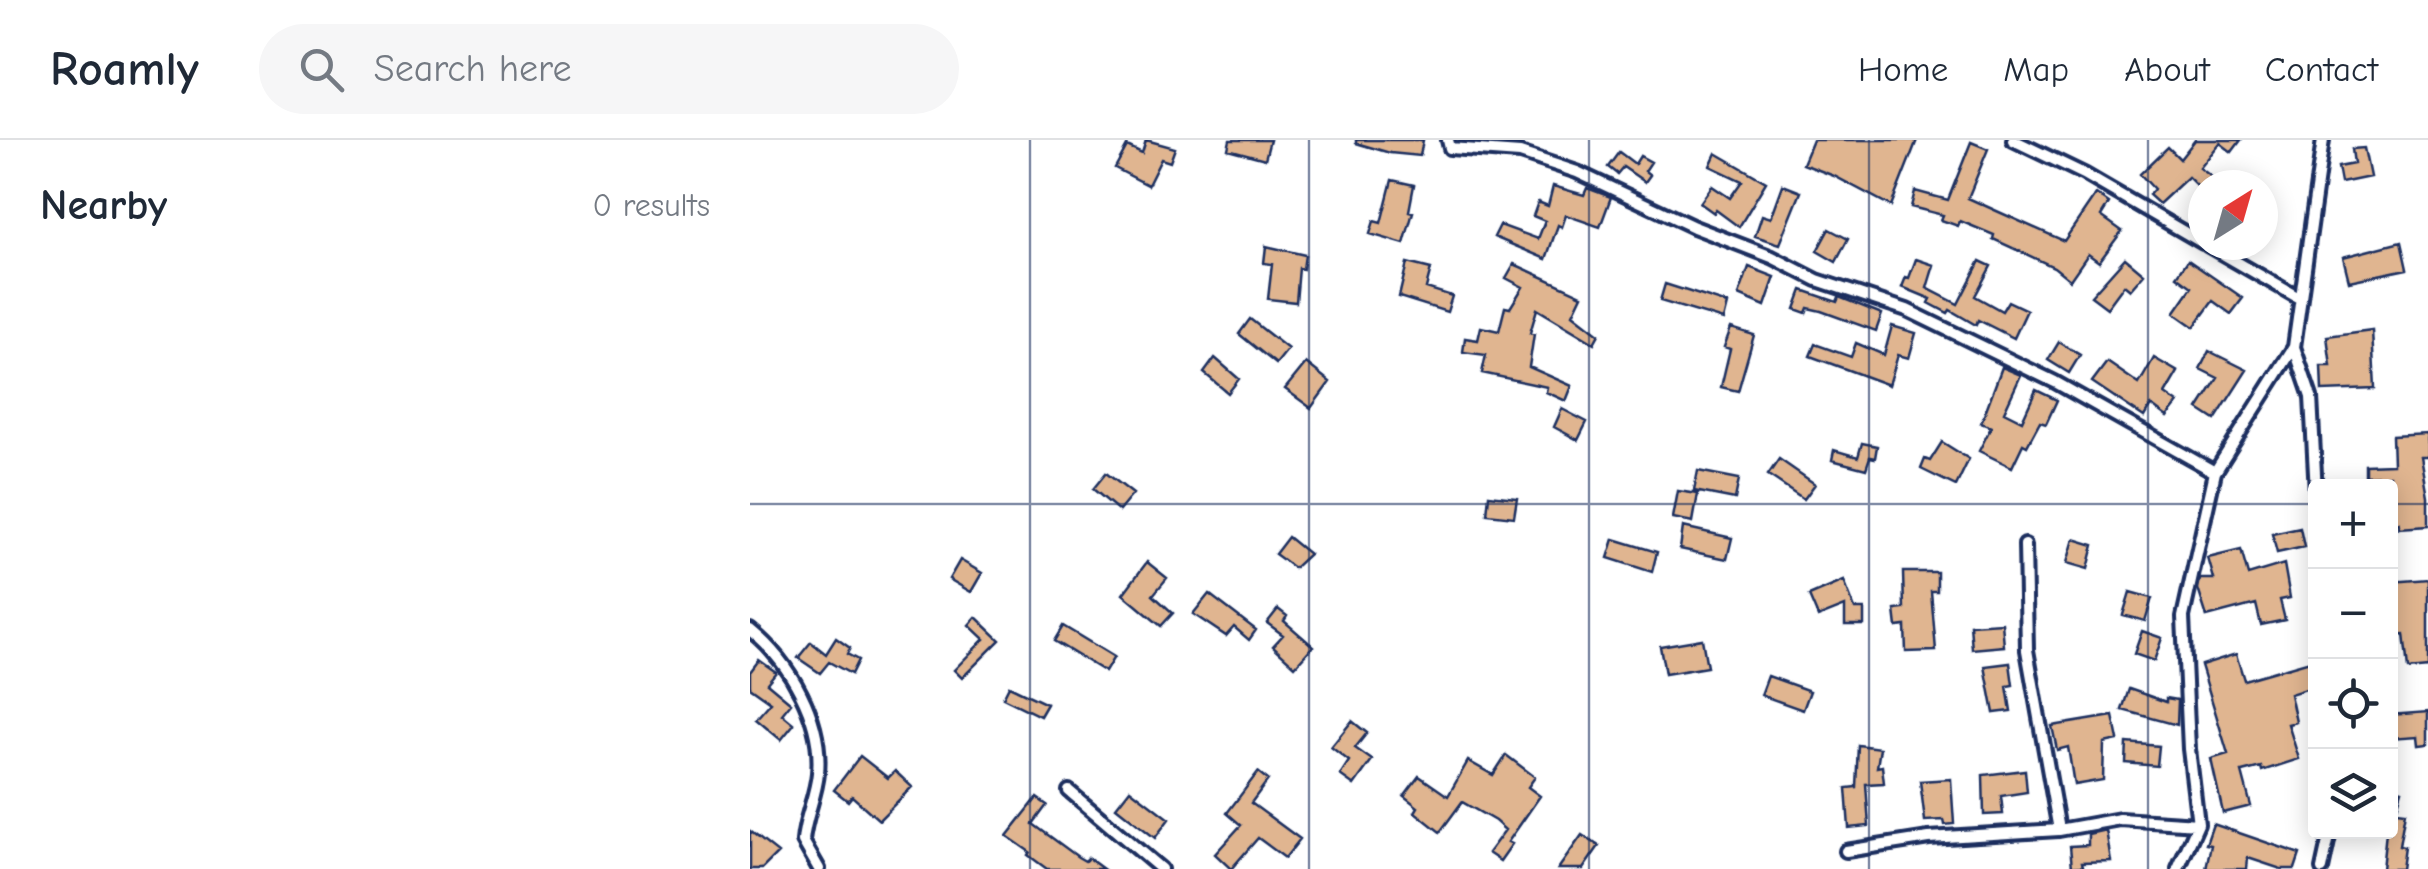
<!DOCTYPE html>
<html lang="en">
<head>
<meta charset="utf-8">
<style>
  body { margin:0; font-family:"Comic Neue",sans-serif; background:#f6f6f7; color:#1f2937 }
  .controls { position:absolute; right:30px; bottom:30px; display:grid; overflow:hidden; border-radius:10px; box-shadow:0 5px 25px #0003 }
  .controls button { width:90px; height:90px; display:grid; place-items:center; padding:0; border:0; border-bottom:2px solid #e0e1e3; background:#fff; color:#1f2937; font:50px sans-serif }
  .compass { position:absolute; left:1438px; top:30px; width:90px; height:90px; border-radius:50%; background:#fff; box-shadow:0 5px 25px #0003; rotate:37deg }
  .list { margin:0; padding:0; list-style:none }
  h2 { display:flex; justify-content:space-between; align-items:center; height:130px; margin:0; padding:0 40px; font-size:42px }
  h2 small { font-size:32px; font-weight:400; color:#747a83 }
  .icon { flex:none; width:55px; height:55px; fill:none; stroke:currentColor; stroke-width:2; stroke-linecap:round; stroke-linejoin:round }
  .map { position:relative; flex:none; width:1678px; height:729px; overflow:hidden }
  header { display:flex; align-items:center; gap:60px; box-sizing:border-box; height:140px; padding:0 50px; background:#fff; border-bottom:2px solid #e0e1e3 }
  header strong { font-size:48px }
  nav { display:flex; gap:55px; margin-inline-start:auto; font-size:35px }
  .search { width:700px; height:90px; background:#f6f6f7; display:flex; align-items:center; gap:25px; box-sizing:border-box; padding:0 35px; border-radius:55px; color:#747a83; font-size:38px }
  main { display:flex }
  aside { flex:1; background:#fff }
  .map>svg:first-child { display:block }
  .building { fill:#e0b590; stroke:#1b2f5e; stroke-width:2.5 }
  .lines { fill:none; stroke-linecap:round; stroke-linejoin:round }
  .street-casing { stroke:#1b2f5e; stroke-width:18 }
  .street { stroke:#fff; stroke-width:10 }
  .grid { fill:none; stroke:#1b2f5e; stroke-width:2.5; stroke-opacity:0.55 }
</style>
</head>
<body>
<header>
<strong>Roamly</strong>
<div class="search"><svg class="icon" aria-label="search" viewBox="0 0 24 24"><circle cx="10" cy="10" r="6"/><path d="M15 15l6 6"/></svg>Search here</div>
<nav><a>Home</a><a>Map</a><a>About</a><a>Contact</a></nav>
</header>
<main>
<aside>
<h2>Nearby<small>0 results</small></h2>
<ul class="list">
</ul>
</aside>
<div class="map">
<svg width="1678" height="729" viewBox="0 0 1678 729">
  <rect width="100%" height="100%" fill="#fff"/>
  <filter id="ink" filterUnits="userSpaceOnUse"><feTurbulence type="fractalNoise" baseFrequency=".01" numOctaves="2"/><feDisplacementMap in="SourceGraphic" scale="20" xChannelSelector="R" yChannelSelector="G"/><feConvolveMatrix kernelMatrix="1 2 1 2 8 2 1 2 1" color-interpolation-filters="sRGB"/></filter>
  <g filter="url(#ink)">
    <path class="building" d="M396,0L425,8L420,22L411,19L398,45L365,28L377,6L392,13Z
      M480,0H520L515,19L478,9Z
      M606,0H673L670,16L640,13L606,3Z
      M1063,0H1167L1141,66L1084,36L1053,24Z
      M1445,0H1491L1482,12L1470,3L1450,28L1472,45H1453V52L1438,37L1409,64L1399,55L1404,49L1390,34L1418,7L1430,19Z
      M1221,2L1238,9L1218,58L1249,72L1314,101L1346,54L1359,63L1351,76L1372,91L1349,122L1338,114L1320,140L1304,127L1243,99L1244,95L1210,81L1208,86L1191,80L1193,75L1161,67L1165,51L1198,60Z
      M1614,8L1620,37L1591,43L1588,27L1604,24L1602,9Z
      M869,12L885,24L890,16L901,22L895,31L900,35L895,42L873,27L867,34L858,27Z
      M966,13L1016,42L989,87L966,70L964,73L950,63L962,46L980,58L992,41L960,26Z
      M642,40L664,45L659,71L663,72L654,104L620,94L624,81L631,83Z
      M1033,45L1051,52L1030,104L1005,96L1012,75L1021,78Z
      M803,46L834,55L837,48L861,57L850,87L816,75L812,87L808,85L796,119L744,97L750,85L788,99L795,81L783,76L788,62L798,66Z
      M1079,89L1098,99L1086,122L1067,111Z
      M1651,102L1657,129L1599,141L1593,117Z
      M516,106L555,115L553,129L549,128L546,162L518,159L522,124L514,123Z
      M1375,118L1394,134L1380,150L1374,145L1357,168L1341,156Z
      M1166,119L1184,125L1177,148L1208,164L1230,121L1241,126L1225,156L1252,171L1258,161L1277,170L1264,198L1228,180L1226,185L1200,170L1198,173L1179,163L1181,159L1152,147L1156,137L1159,138Z
      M1438,120L1493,158L1481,174L1463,161L1444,187L1424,173L1442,147L1427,136Z
      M657,123L681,129L676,148L702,156L697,172L649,157Z
      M764,124L832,155L823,174L849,194L844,203L787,169L780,193L784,194L779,227L822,246L816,261L796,252L797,247L732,233L736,215L713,212L715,198L728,200L731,187L749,191L755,167L760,168L773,147L756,138Z
      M999,127L1025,137L1015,166L989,155Z
      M915,144L978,164L974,180L910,161Z
      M1052,150L1087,162L1089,157L1132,174L1126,191L1071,171L1058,168L1056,173L1045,169Z
      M500,179L538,209L526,224L489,194Z
      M1142,186L1166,193L1159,218L1148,215L1139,245L1060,216L1065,204L1101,217L1106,203L1134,215Z
      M981,188L1004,195L988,251L971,247L980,209L974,207Z
      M1622,190L1625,249L1572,251L1571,226H1581L1577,196Z
      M1309,202L1330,215L1319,233L1298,220Z
      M1459,211L1497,230L1465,280L1448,269L1468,238L1450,229Z
      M465,218L489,239L478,253L454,233Z
      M1404,218L1428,232L1415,254L1428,263L1417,277L1401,265L1394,277L1342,242L1357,222L1389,244Z
      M556,223L580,242L561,268L535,249Z
      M1252,227L1271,235L1254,272L1272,281L1286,250L1307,260L1296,284L1290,282L1277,306L1273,304L1262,327L1229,311L1241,287L1231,283Z
      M812,269L837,282L828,300L804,287Z
      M1678,294V317H1671L1678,357V386L1649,388V383L1640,384V335L1615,336V325L1643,324L1642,296Z
      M1192,302L1219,319L1206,346L1171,329L1175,319L1180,321Z
      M1112,303L1127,306L1125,318L1120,317L1116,329L1082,320L1084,310L1108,317Z
      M1029,319L1065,344L1054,359L1018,335Z
      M948,331L989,339L985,359L944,351Z
      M356,333L383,354L369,371L343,349Z
      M928,351L948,354L943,382L923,378Z
      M739,355L767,358L764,377L737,374Z
      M933,387L982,398L977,419L930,409Z
      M1550,388L1554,407L1527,413L1522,394Z
      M538,397L559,414L544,428L525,414Z
      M864,399L907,412L902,432L858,418Z
      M1324,399L1344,405L1338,429L1317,423Z
      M1491,410L1498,435L1534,424L1540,458L1530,460L1535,480L1511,485L1506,464L1457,477L1448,449L1450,439H1464L1458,418Z
      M210,420L232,433L221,452L199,439Z
      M397,422L417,438L403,455L423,473L411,486L373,454Z
      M1153,432H1187V451H1181L1186,511L1156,512L1155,486L1147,487L1145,470L1154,469Z
      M1678,439V528L1658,530L1654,494L1640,495V442Z
      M1094,441L1105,469H1114V485H1095V466L1068,477L1059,456Z
      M1380,452L1402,458L1395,481L1373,475Z
      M459,454L506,490L499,500L484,487L476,496L443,474Z
      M528,469L537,476L534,481L563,506L545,526L523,506L533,495L517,483Z
      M226,477L250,500L212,538L204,530L234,499L219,485Z
      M1252,483L1254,506L1222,509L1220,485Z
      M313,486L364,517L355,532L304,501Z
      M1392,491L1412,498L1404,521L1384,514Z
      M86,498L100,508L97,514L108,520L101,534L79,522L70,533L48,518L61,502L76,514Z
      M952,499L957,527L915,534L910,506Z
      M1486,514L1494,540L1560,521L1566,546L1540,554L1546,582L1538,584L1549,619L1512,631L1511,627L1492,632L1501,666L1473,673L1461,619L1478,614L1451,525Z
      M9,520L26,532L17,543L41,563L32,574L44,584L31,600L6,579L21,562L0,547V532Z
      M1260,523L1263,545L1257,546L1261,571L1244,573L1235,526Z
      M1018,536L1060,551L1053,570L1011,555Z
      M259,546L297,564L290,576L253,558Z
      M1379,549L1416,562V558L1428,560L1427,585L1372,570Z
      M1678,572V604L1669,605L1668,596L1640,598V575Z
      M1363,576L1368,600L1354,603L1353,640L1324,645L1318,607L1307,610L1302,586Z
      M602,581L617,593L605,608L622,620L604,645L590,635L599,621L581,607Z
      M1377,603L1409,606L1407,626L1376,623Z
      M1108,605L1130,608L1127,627L1132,626L1134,643L1116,644L1119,686L1099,688L1096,648L1106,647Z
      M756,615L785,637L778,647L790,656L758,702L762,704L750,721L738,713L755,690L745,681L712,662L690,692L665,672L668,667L654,656L669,636L698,656L718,621L743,635Z
      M110,616L138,638L145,631L162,647L129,680L102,656L98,661L84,650Z
      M1275,630L1277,652L1251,656L1253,674L1234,675L1233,635Z
      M508,632L518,640L501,663L550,699L535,718L508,698L481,729L465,714L491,685L477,673Z
      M1201,639L1204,684L1195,685L1194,680L1175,681L1170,641Z
      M1640,647L1652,650L1646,671L1655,672L1649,706L1654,707L1651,729H1632L1636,692H1640Z
      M380,649L419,679L405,698L366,667Z
      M287,658L297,665L283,684L328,717L335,721L338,718L353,729H297L278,715L280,712L257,696Z
      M1463,684L1550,714L1545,729H1531L1498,718L1497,729H1456L1461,705L1456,704Z
      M1356,690L1361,721L1332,722L1333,726L1322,727L1320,706L1338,705V694Z
      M0,691L28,713L12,729H0Z
      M832,695L849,706L833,729H808Z"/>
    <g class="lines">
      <defs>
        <path id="street" d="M698,0L700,8L770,13L827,32L944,87L1022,117L1067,140L1157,170L1305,242L1465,332
          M1263,0L1334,34L1453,103
          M1457,105L1549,158
          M1544,207L1561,257L1566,353
          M1275,405L1277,510L1309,690
          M0,490C40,522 73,580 68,633C66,656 55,677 53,701L69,729
          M319,651L411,729
          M1096,711L1179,698L1309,690L1370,679L1448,684
          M1428,729L1448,684L1439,609L1433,477L1465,332L1544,207L1573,0
          M1572,729L1580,692"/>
      </defs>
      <use href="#street" class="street-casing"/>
      <use href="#street" class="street"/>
    </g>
  </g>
  <path class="grid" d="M280,0V729M559,0V729M839,0V729M1119,0V729M1398,0V729M0,364H1566M1640,364H1678"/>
</svg>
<div class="controls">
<button>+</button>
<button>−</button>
<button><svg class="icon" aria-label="locate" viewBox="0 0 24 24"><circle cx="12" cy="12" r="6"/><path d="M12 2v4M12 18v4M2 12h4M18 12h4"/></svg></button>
<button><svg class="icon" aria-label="layers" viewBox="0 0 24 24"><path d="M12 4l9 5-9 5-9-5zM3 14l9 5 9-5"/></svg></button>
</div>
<svg class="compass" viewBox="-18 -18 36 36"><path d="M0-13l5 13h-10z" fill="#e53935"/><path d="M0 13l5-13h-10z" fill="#747a83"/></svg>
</div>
</main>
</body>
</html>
